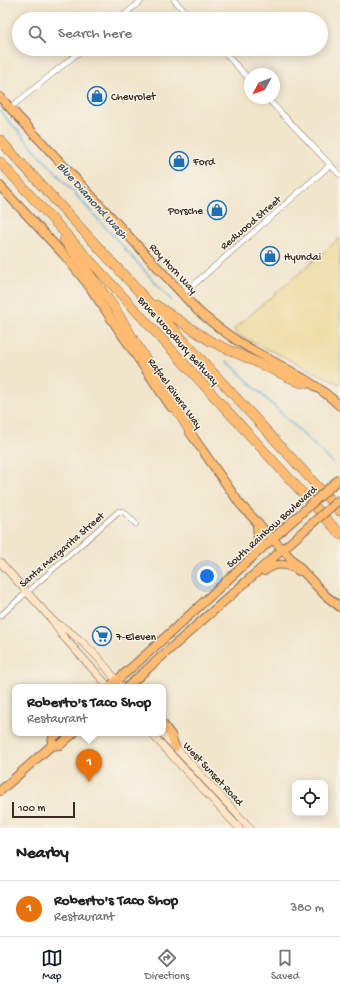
<!DOCTYPE html>
<html lang="en">
<head>
<meta charset="utf-8">
<style>
  body { margin:0; font-family:"Gochi Hand",sans-serif; background:#f2f2f2; color:#222 }
  .controls { position:absolute; right:12px; bottom:12px; display:grid; overflow:hidden; border-radius:8px; box-shadow:0 2px 10px #0003 }
  .controls button { width:36px; height:36px; display:grid; place-items:center; padding:0; border:0; border-bottom:1px solid #e0e0e0; background:#fff; color:#222; font:20px sans-serif }
  .compass { position:absolute; left:244px; top:68px; width:36px; height:36px; border-radius:50%; background:#fff; box-shadow:0 2px 10px #0003; rotate:229deg }
  .scale { position:absolute; left:12px; bottom:10px; width:63px; box-sizing:border-box; padding-left:4px; border:2px solid #3b2a1e; border-top:0; font-size:11px; line-height:14px; white-space:nowrap; color:#3b2a1e; -webkit-text-stroke:3px #f7f3e8; paint-order:stroke }
  .you { position:absolute; left:207px; top:576px; width:14px; height:14px; margin:-10px; border:3px solid #fff; border-radius:50%; background:#1a73e8; box-shadow:0 0 0 6px #1a73e833 }
  .badge { display:grid; place-items:center; width:26px; height:26px; border-radius:50%; background:#111827; color:#fff; font-size:13px; font-weight:700 }
  .pin { position:absolute; translate:-50% -33px; filter:drop-shadow(0 1px 2px #0008) }
  .pin::after { content:''; position:absolute; top:21px; width:14px; height:12px; background:inherit; clip-path:polygon(0 0,100% 0,50% 100%) }
  .popup { position:absolute; left:12px; top:684px; width:154px; height:52px; box-sizing:border-box; display:grid; place-content:center; border-radius:8px; background:#fff; filter:drop-shadow(0 1px 3px #0005); font-size:13px; white-space:nowrap; color:#767676 }
  .popup b { font-size:15px; color:#222 }
  .popup::after { content:''; position:absolute; left:50%; top:100%; margin-left:-8px; border:8px solid transparent; border-top-color:#fff }
  .list { margin:0; padding:0; list-style:none }
  h2 { display:flex; justify-content:space-between; align-items:center; height:52px; margin:0; padding:0 16px; font-size:17px }
  h2 small { font-size:13px; font-weight:400; color:#767676 }
  .list li { display:grid; grid-template-columns:26px 1fr auto; gap:12px; align-items:center; box-sizing:border-box; height:56px; padding:0 16px; border-top:1px solid #e0e0e0 }
  .list b { display:block; font-size:15px; white-space:nowrap }
  .list p { margin:0; font-size:13px; white-space:nowrap; color:#767676 }
  .list em { font-size:13px; font-style:normal; color:#767676 }
  .icon { flex:none; width:22px; height:22px; fill:none; stroke:currentColor; stroke-width:2; stroke-linecap:round; stroke-linejoin:round }
  .map { position:relative; flex:none; width:340px; height:828px; overflow:hidden }
  .search { position:absolute; background:#fff; box-shadow:0 2px 10px #0003; left:12px; right:12px; top:12px; height:44px; display:flex; align-items:center; gap:10px; box-sizing:border-box; padding:0 14px; border-radius:22px; color:#767676; font-size:15px }
  .sheet { height:108px; background:#fff }
  nav { display:flex; justify-content:space-around; align-items:center; box-sizing:border-box; height:56px; border-top:1px solid #e0e0e0; background:#fff; font-size:11px; color:#767676 }
  nav a { display:grid; justify-items:center; gap:2px }
  nav .on { color:#111827 }
  .map>svg:first-child { display:block }
  .sand { fill:#eeda9e; stroke:#94825e }
  .lines { fill:none; stroke-linecap:round; stroke-linejoin:round }
  .stream { stroke:#66a9db; stroke-width:1.5 }
  .minor-casing { stroke:#7b6b5b; stroke-width:6 }
  .secondary-casing { stroke:#7b6b5b; stroke-width:8 }
  .primary-casing { stroke:#7b6b5b; stroke-width:10 }
  .motorway-casing { stroke:#7b6b5b; stroke-width:10 }
  .minor { stroke:#fff; stroke-width:5 }
  .secondary { stroke:#ffe4c6; stroke-width:7 }
  .primary { stroke:#ffbb71; stroke-width:8 }
  .motorway { stroke:#ffbb71; stroke-width:9 }
  .primary-bridge-casing { stroke:#7b6b5b; stroke-width:10; stroke-linecap:butt }
  .primary-bridge { stroke:#ffbb71; stroke-width:8 }
  .labels { text-anchor:middle; stroke-width:3; stroke-linejoin:round; paint-order:stroke }
  .poi-label { font-size:11px; fill:#3b2a1e; stroke:#f7f3e8; text-anchor:start }
  .street-label { font-size:11px; fill:#3b2a1e; stroke:#f7f3e8 }
  .water-label { font-size:12px; font-style:italic; fill:#4a5660; stroke:#f7f3e8 }
</style>
</head>
<body>
<div class="map">
<svg width="340" height="828" viewBox="0 0 340 828">
  <rect width="100%" height="100%" fill="#f7f3e8"/>
  <filter id="ink" filterUnits="userSpaceOnUse"><feTurbulence type="fractalNoise" baseFrequency=".025" numOctaves="2"/><feDisplacementMap in="SourceGraphic" scale="8" xChannelSelector="R" yChannelSelector="G"/><feConvolveMatrix kernelMatrix="1 2 1 2 8 2 1 2 1" color-interpolation-filters="sRGB"/></filter>
  <filter id="wash" filterUnits="userSpaceOnUse"><feTurbulence type="fractalNoise" baseFrequency=".012" numOctaves="4" result="noise"/><feDisplacementMap in="SourceGraphic" scale="16" xChannelSelector="R" yChannelSelector="G"/><feGaussianBlur stdDeviation="0.9" result="paint"/><feColorMatrix in="noise" values="0 0 0 0 0 0 0 0 0 0 0 0 0 0 0 0 0 1.4 0 .05"/><feComposite in="paint" operator="in"/></filter>
  <g filter="url(#wash)">
    <rect width="100%" height="100%" fill="#f1e5cb"/>
    <path class="sand" d="M340,238V384L236,334L234,329Z"/>
    <g class="lines">
      <path class="stream" d="M0,111L172,301
        M227,361L332,462"/>
    </g>
  </g>
  <g filter="url(#ink)">
    <g class="lines">
      <defs>
        <path id="minor" d="M174,0L192,19
          M119,19L142,0
          M221,49L250,80
          M267,98L340,175
          M10,108L83,49
          M183,294L330,165
          M0,616L119,511L124,512L136,524"/>
        <path id="secondary" d="M0,562L53,621L61,634L109,687
          M55,622C79,636 106,663 120,687
          M151,733L239,828
          M162,733L250,828"/>
        <path id="primary" d="M0,97L198,311C211,322 225,333 239,342C273,363 311,378 340,406
          M0,186L65,256L89,286L171,407
          M189,431L240,504L325,595L340,607
          M254,553L258,542L257,523
          M264,571C276,562 287,563 299,571
          M109,687C174,632 234,572 298,516
          M127,687L308,527
          M163,724L171,735L175,747
          M51,746L60,745L74,733
          M0,791L51,746L53,738L59,733"/>
        <path id="motorway" d="M0,140L340,511
          M0,162L340,534
          M64,240L114,307L192,435
          M156,305L210,341L301,383L309,382"/>
      </defs>
      <use href="#minor" class="minor-casing"/>
      <use href="#secondary" class="secondary-casing"/>
      <use href="#primary" class="primary-casing"/>
      <use href="#motorway" class="motorway-casing"/>
      <use href="#minor" class="minor"/>
      <use href="#secondary" class="secondary"/>
      <use href="#primary" class="primary"/>
      <use href="#motorway" class="motorway"/>
      <defs>
        <path id="primary-bridge" d="M298,516L340,478
          M308,527L340,499"/>
      </defs>
      <use href="#primary-bridge" class="primary-bridge-casing"/>
      <use href="#primary-bridge" class="primary-bridge"/>
    </g>
  </g>
  <defs>
    <symbol id="shop-ring" viewBox="-11 -11 22 22"><circle r="9.5" fill="#f7f3e8" stroke="#1f6fb2" stroke-width="1.5"/><path d="M-5-2.5h2.3a2.7 3.5 0 0 1 5.4 0H5L5.5 6h-11ZM-1.5-2.5h3a1.5 2.3 0 0 0-3 0Z" fill="#1f6fb2"/></symbol>
    <symbol id="supermarket-ring" viewBox="-11 -11 22 22"><circle r="9.5" fill="#f7f3e8" stroke="#1f6fb2" stroke-width="1.5"/><path d="M-6-5.5h2.5l.6 2H6L4.5 2H-2.5L-4.4-4H-6ZM-1.5 3.2a1.3 1.3 0 1 0 .1 0ZM3 3.2a1.3 1.3 0 1 0 .1 0Z" fill="#1f6fb2"/></symbol>
  </defs>
  <g fill-rule="evenodd">
    <use href="#shop-ring" x="86" y="85" width="22" height="22"/>
    <use href="#shop-ring" x="168" y="150" width="22" height="22"/>
    <use href="#shop-ring" x="206" y="199" width="22" height="22"/>
    <use href="#shop-ring" x="259" y="245" width="22" height="22"/>
    <use href="#supermarket-ring" x="91" y="625" width="22" height="22"/>
  </g>
  <g class="labels">
    <g class="poi-label">
      <text x="111" y="100">Chevrolet</text>
      <text x="193" y="165">Ford</text>
      <text x="203" y="214" text-anchor="end">Porsche</text>
      <text x="284" y="260">Hyundai</text>
      <text x="116" y="640">7-Eleven</text>
    </g>
    <g class="street-label">
      <text transform="translate(250 222) rotate(-41)" y="4">Redwood Street</text>
      <text transform="translate(174 268) rotate(47)" y="4">Roy Horn Way</text>
      <text transform="translate(179 340) rotate(48)" y="4">Bruce Woodbury Beltway</text>
      <text transform="translate(176 393) rotate(54)" y="4">Rafael Rivera Way</text>
      <text transform="translate(271 526) rotate(-42)" y="4">South Rainbow Boulevard</text>
      <text transform="translate(61 549) rotate(-41)" y="4">Santa Margarita Street</text>
      <text transform="translate(214 773) rotate(47)" y="4">West Sunset Road</text>
    </g>
    <g class="water-label">
      <text transform="translate(93 200) rotate(48)" y="4">Blue Diamond Wash</text>
    </g>
  </g>
</svg>
<div class="controls">
<button><svg class="icon" aria-label="locate" viewBox="0 0 24 24"><circle cx="12" cy="12" r="6"/><path d="M12 2v4M12 18v4M2 12h4M18 12h4"/></svg></button>
</div>
<svg class="compass" viewBox="-18 -18 36 36"><path d="M0-13l5 13h-10z" fill="#e53935"/><path d="M0 13l5-13h-10z" fill="#767676"/></svg>
<div class="scale">100 m</div>
<div class="you"></div>
<div class="pin badge" style="left:89px;top:782px;background:#e8710a">1</div>
<div class="popup"><b>Roberto's Taco Shop</b>Restaurant</div>
<div class="search"><svg class="icon" aria-label="search" viewBox="0 0 24 24"><circle cx="10" cy="10" r="6"/><path d="M15 15l6 6"/></svg>Search here</div>
</div>
<section class="sheet">
<h2>Nearby<small></small></h2>
<ul class="list">
<li><span class="badge" style="background:#e8710a">1</span><div><b>Roberto's Taco Shop</b><p>Restaurant</p></div><em>380 m</em></li>
</ul>
</section>
<nav>
<a class="on"><svg class="icon" aria-label="map" viewBox="0 0 24 24"><path d="M3 6l6-2 6 2 6-2v14l-6 2-6-2-6 2zM9 4v14M15 6v14"/></svg>Map</a>
<a><svg class="icon" aria-label="directions" viewBox="0 0 24 24"><path d="M12 3l9 9-9 9-9-9zM9 14v-3h6M13 9l2 2-2 2"/></svg>Directions</a>
<a><svg class="icon" aria-label="saved" viewBox="0 0 24 24"><path d="M7 4h10v16l-5-4-5 4z"/></svg>Saved</a>
</nav>
</body>
</html>
